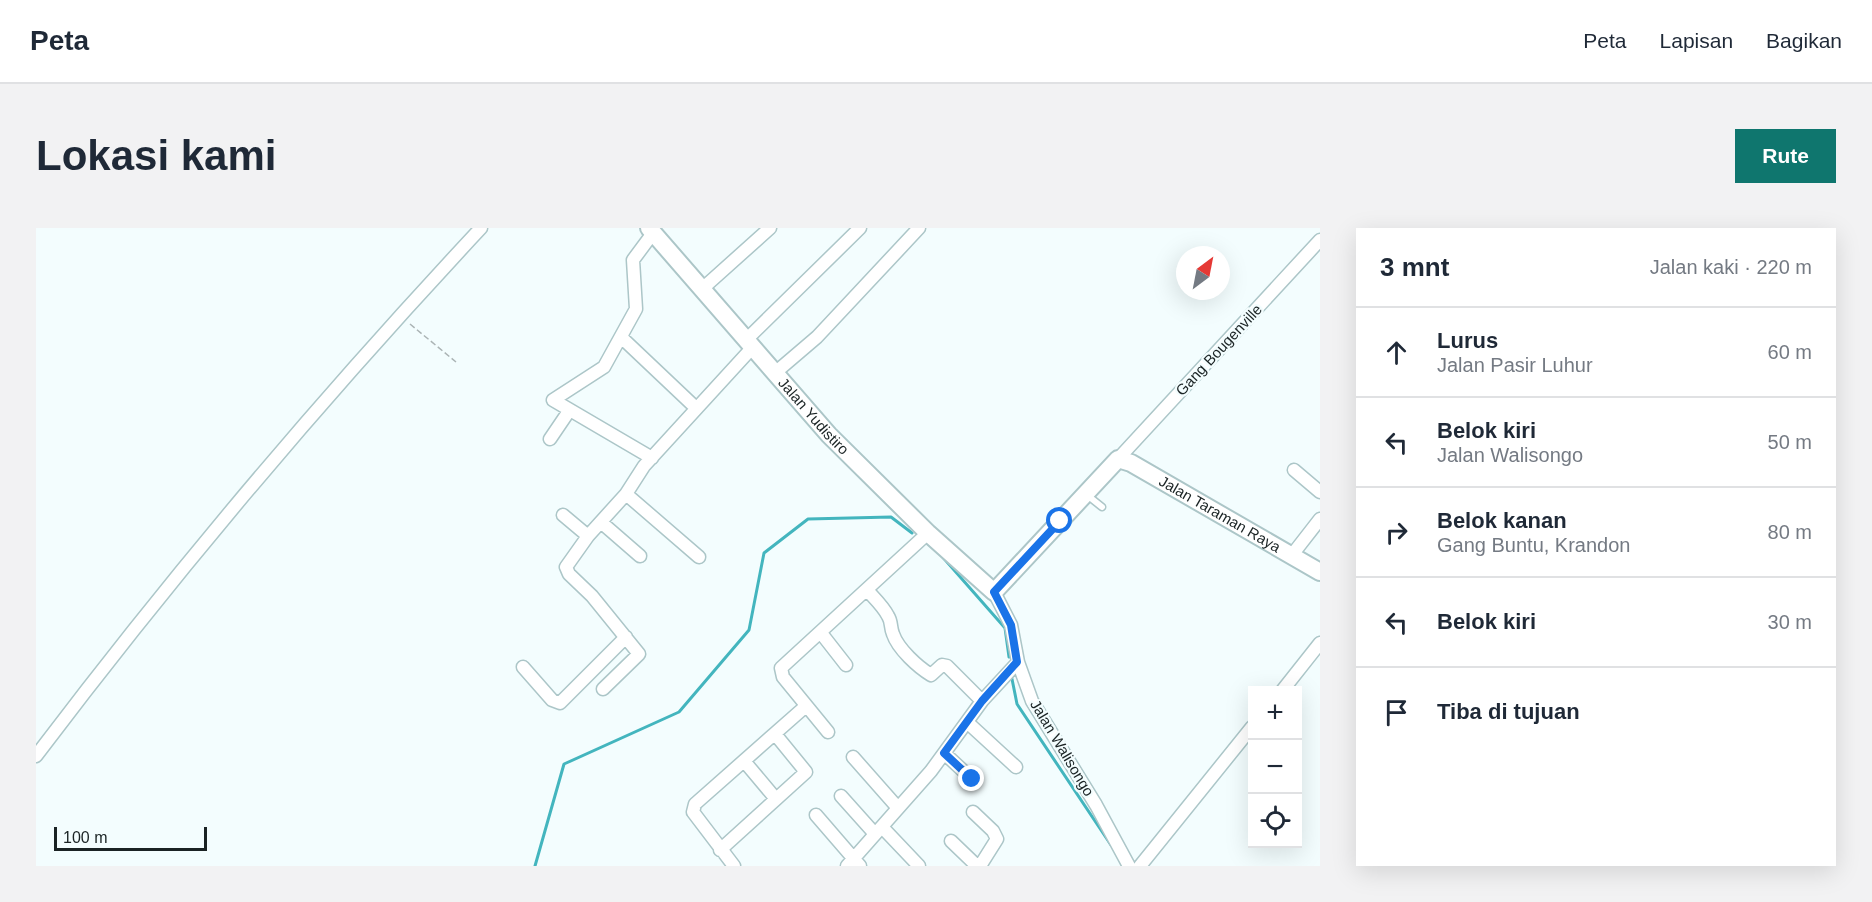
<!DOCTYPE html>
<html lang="id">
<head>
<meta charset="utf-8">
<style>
  body { margin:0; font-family:Helvetica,sans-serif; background:#f2f2f3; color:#1f2937 }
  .controls { position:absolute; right:18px; bottom:18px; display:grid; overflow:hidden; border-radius:0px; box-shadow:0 6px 24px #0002 }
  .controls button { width:54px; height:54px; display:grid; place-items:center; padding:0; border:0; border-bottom:2px solid #e0e1e3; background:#fff; color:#1f2937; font:30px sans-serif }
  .compass { position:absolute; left:1140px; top:18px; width:54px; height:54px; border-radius:50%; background:#fff; box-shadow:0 6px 24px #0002; rotate:32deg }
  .scale { position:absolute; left:18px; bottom:15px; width:153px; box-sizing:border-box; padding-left:6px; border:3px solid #1a2324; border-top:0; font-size:16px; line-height:21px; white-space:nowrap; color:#1a2324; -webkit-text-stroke:4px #f3fdfe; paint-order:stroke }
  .stop { position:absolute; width:18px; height:18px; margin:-14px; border:4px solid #1a73e8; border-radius:50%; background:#fff }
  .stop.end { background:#1a73e8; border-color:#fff; box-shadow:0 2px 6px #0008 }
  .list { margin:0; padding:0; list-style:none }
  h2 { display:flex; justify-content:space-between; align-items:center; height:78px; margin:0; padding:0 24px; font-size:26px }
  h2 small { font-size:20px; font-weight:400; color:#747a83 }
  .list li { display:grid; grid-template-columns:39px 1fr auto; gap:18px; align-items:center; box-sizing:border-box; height:90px; padding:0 24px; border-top:2px solid #e0e1e3 }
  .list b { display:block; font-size:22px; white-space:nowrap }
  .list p { margin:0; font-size:20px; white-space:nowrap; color:#747a83 }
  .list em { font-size:20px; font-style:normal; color:#747a83 }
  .icon { flex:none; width:33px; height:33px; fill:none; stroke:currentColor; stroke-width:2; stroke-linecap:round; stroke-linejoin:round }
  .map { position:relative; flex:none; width:1284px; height:638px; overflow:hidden; border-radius:0px }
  header { display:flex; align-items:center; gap:36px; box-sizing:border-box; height:84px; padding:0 30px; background:#fff; border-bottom:2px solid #e0e1e3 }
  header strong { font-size:28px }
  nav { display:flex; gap:33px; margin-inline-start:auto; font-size:21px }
  .intro { display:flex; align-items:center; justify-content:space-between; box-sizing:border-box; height:144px; padding:0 36px }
  h1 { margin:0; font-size:42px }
  .button { padding:15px 27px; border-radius:0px; background:#0f766e; color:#fff; font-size:21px; font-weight:700 }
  main { display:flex; gap:36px; padding:0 36px }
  aside { flex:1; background:#fff; border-radius:0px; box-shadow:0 6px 24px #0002 }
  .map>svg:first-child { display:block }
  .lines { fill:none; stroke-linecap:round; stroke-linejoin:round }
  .stream { stroke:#43b5be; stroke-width:3 }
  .lane-casing { stroke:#acc6c8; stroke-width:9 }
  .street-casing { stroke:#acc6c8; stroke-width:15 }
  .secondary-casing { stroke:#acc6c8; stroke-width:20 }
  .path { stroke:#abb4b5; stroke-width:1.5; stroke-dasharray:6 3; stroke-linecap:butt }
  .lane { stroke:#fff; stroke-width:6 }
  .street { stroke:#fff; stroke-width:12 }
  .secondary { stroke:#fff; stroke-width:16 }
  .route { stroke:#1a73e8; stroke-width:8 }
  .labels { text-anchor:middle; stroke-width:4.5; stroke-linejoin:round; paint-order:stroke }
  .street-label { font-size:15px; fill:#1a2324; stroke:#f3fdfe }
</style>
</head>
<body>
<header>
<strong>Peta</strong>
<nav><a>Peta</a><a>Lapisan</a><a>Bagikan</a></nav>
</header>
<div class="intro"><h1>Lokasi kami</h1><a class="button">Rute</a></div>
<main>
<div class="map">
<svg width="1284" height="638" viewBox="0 0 1284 638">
  <rect width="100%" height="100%" fill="#f3fdfe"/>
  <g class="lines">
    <path class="stream" d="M904,326L969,400L973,429
      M976,451L981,476L1075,617
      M499,638L528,536L643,484L713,402L728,325L772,291L855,289L876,305"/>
    <defs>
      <path id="lane" d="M1051,267L1066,279"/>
      <path id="street" d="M666,61L734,0
        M585,109L660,180
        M710,112L824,0
        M740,144L781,109L883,0
        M514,211L533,183
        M616,230L517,172L568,139L600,81L597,32L617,5
        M1082,231L1284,12
        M1258,242L1284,264
        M590,266L663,329
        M527,287L552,308
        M566,295L604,328
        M1256,327L1284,291
        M831,362C838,370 847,378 852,388C856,394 854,399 857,406C862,421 882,439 895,447L906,437L911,438L946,473
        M958,364L975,397L982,434L996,473L1060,577L1093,638
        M785,405L810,437
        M487,439L516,472L524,475L590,409
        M567,461L603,426L556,368L533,346L530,339L552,308L590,266L608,238L716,120
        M1246,463L1284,415
        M931,494L980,539
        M792,504L747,449L745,440L892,305
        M908,525L936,551
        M0,528C139,344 288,168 445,0
        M817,529L862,580
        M708,533L740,571
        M805,568L839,606
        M937,584L957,603L961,611L944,638
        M780,587L824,638
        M846,599L883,638
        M915,613L941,638
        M684,622L770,544L739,506
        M698,638L657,584L659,576L770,478
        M811,638L895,543L946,473L982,434
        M1104,638L1216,499"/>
      <g id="secondary">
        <path id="s1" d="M613,0L793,207L892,305L958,364L1082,231L1095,235L1284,344"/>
      </g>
    </defs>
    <use href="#lane" class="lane-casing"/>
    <use href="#street" class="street-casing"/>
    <use href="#secondary" class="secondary-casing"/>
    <path class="path" d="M374,96L420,134"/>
    <use href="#lane" class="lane"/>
    <use href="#street" class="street"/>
    <use href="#secondary" class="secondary"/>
  </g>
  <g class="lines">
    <path class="route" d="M936,551L908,525L946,473L981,434L975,397L958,364L1024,293"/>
  </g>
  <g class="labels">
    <g class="street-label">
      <text transform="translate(1183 122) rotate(-47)" y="5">Gang Bougenville</text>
      <text dy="5" stroke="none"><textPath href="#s1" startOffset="250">Jalan Yudistiro</textPath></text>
      <text dy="5" stroke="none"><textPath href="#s1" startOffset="800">Jalan Taraman Raya</textPath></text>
      <text transform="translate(1026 520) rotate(59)" y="5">Jalan Walisongo</text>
    </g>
  </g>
</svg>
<div class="controls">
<button>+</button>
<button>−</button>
<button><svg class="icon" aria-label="locate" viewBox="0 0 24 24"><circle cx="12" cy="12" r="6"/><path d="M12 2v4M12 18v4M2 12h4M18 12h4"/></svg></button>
</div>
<svg class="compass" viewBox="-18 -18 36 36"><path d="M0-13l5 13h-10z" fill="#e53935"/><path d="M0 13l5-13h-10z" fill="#747a83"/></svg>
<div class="scale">100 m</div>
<div class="stop" style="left:1024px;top:293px"></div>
<div class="stop end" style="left:936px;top:551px"></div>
</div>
<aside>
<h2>3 mnt<small>Jalan kaki · 220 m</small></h2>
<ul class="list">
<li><svg class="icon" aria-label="ahead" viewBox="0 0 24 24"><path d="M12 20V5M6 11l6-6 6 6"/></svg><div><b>Lurus</b><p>Jalan Pasir Luhur</p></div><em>60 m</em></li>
<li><svg class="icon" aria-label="left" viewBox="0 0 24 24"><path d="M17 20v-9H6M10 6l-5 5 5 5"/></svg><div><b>Belok kiri</b><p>Jalan Walisongo</p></div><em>50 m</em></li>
<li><svg class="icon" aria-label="right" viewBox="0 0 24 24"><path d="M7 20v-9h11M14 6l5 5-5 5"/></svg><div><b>Belok kanan</b><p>Gang Buntu, Krandon</p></div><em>80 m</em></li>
<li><svg class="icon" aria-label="left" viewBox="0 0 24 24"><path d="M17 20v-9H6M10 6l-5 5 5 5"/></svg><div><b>Belok kiri</b></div><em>30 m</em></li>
<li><svg class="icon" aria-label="arrive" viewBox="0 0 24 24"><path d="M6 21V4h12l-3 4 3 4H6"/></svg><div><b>Tiba di tujuan</b></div></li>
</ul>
</aside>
</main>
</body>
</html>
